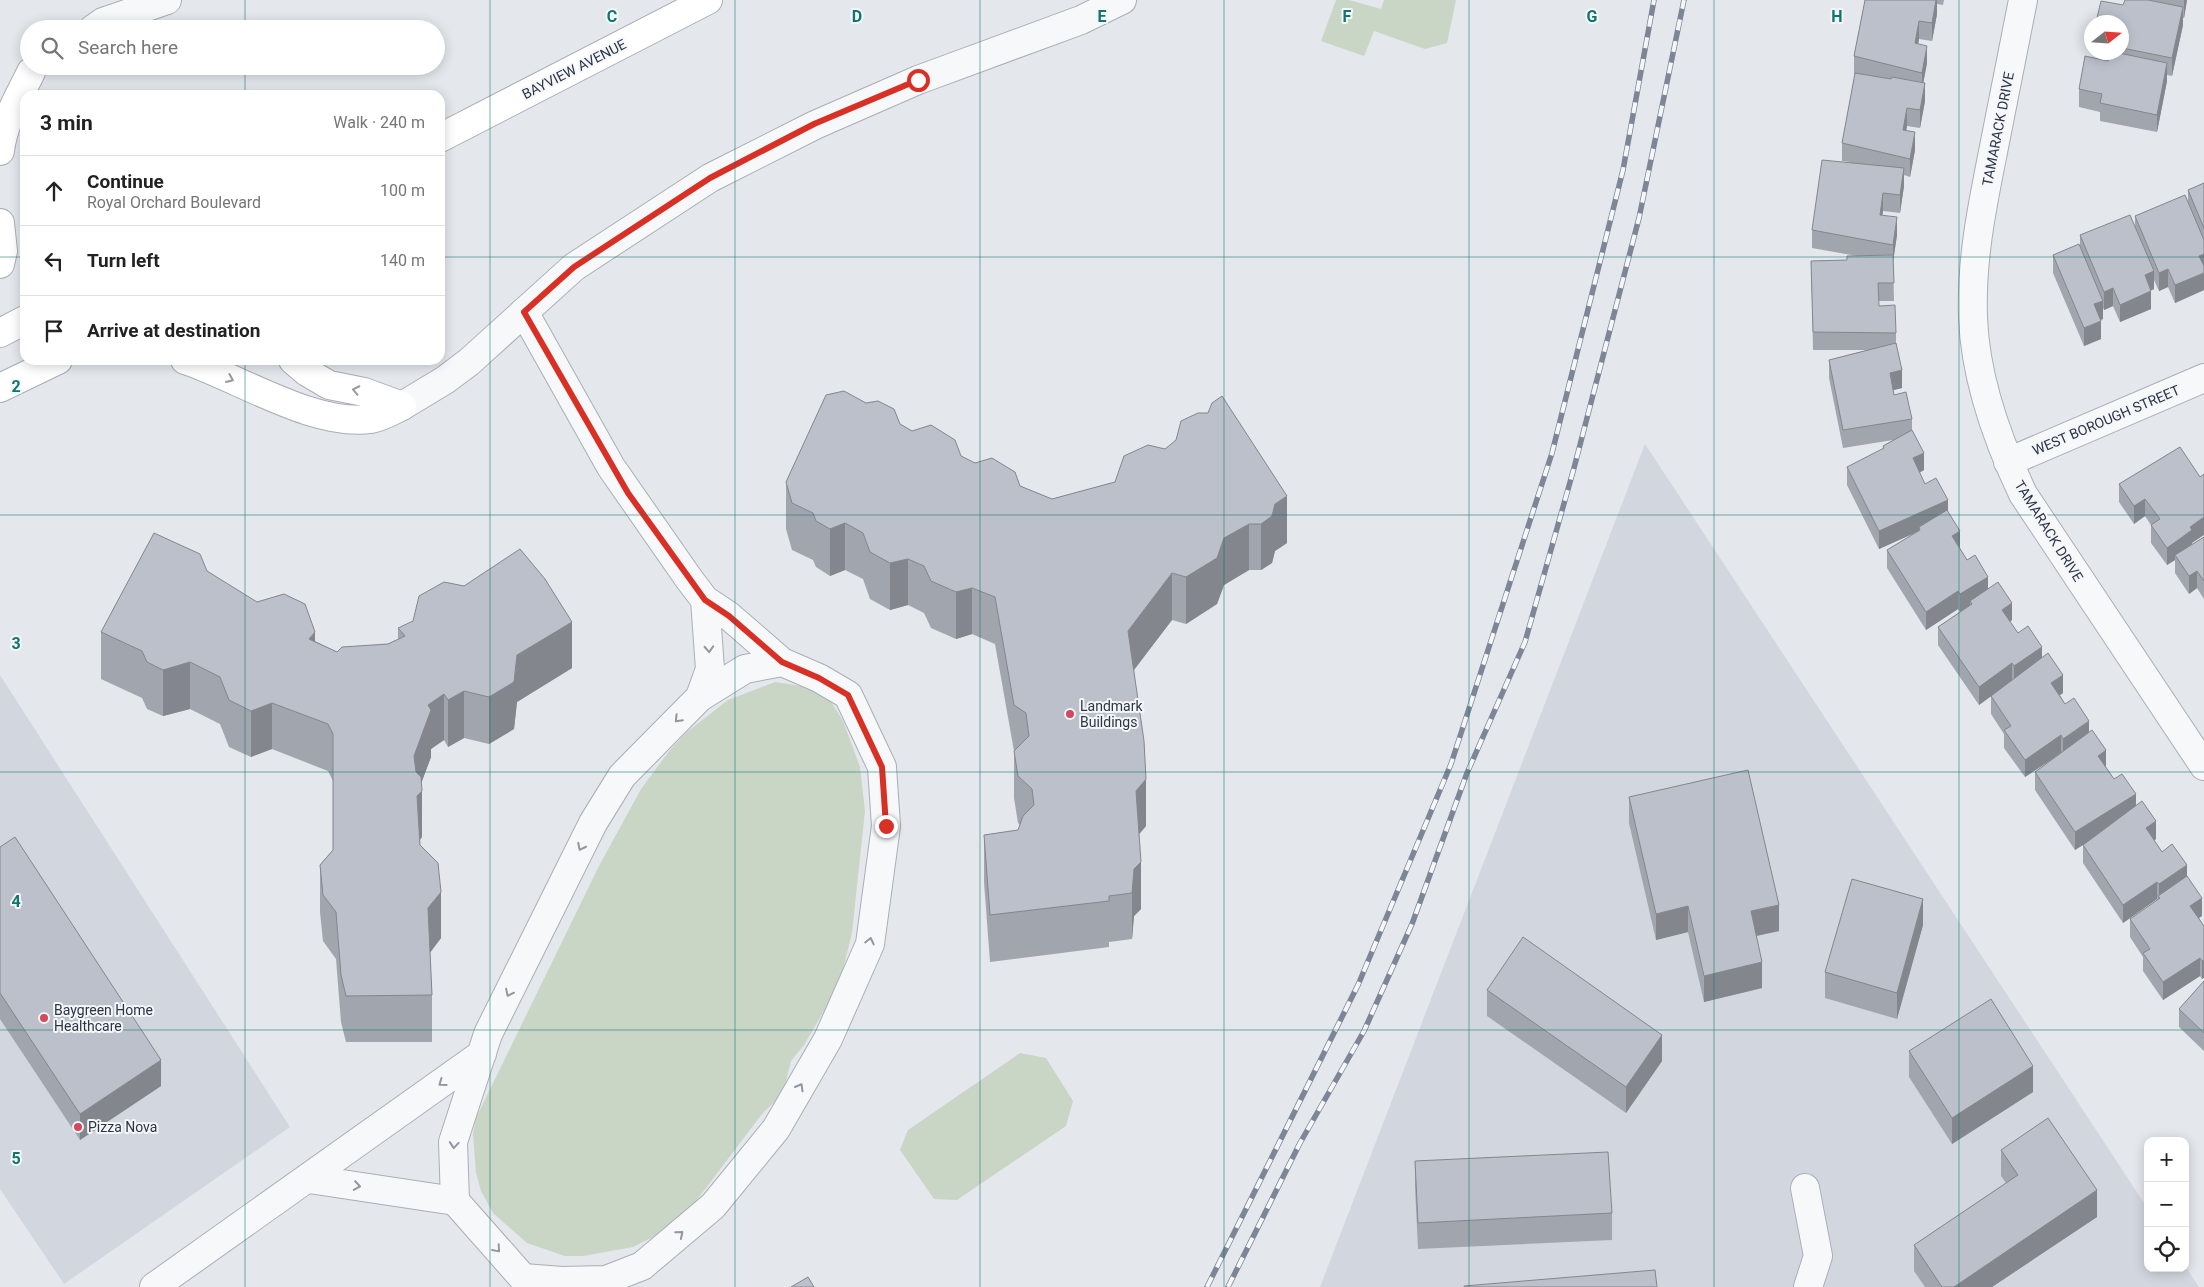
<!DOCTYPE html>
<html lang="en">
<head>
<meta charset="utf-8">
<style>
  body { margin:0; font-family:Roboto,sans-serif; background:#f6f6f6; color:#222 }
  .controls { position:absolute; right:15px; bottom:15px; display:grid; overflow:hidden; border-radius:10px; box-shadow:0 2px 12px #0003 }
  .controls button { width:45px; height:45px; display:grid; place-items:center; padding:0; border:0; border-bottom:1px solid #e0e0e0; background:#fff; color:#222; font:25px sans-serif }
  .compass { position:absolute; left:2084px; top:15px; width:45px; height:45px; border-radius:50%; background:#fff; box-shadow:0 2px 12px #0003; rotate:73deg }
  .stop { position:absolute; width:15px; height:15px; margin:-11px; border:4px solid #d93025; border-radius:50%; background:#fff }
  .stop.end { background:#d93025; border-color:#fff; box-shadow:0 1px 5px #0008 }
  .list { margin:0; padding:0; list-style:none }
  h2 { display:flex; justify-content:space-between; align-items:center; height:65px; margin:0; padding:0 20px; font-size:21px }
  h2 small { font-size:16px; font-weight:400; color:#767676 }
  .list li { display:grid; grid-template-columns:32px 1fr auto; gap:15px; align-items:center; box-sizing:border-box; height:70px; padding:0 20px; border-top:1px solid #e0e0e0 }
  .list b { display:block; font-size:19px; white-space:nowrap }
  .list p { margin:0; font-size:16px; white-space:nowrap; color:#767676 }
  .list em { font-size:16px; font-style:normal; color:#767676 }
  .icon { flex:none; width:28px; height:28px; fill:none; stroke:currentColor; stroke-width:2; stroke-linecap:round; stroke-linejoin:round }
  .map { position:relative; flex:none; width:2204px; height:1287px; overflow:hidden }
  .search { position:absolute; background:#fff; box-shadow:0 2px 12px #0003; left:20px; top:20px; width:425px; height:55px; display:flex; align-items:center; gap:12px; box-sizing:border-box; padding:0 18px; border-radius:28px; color:#767676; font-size:19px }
  .panel { position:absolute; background:#fff; box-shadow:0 2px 12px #0003; left:20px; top:90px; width:425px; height:275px; border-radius:15px }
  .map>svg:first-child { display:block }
  .built { fill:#d2d6de }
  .green { fill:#c9d6c5 }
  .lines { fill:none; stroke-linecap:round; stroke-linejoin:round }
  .minor-casing { stroke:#a9aeb7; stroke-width:30 }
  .tertiary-casing { stroke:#a9aeb7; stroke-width:30 }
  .secondary-casing { stroke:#a9aeb7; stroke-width:30 }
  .minor { stroke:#f7f8fa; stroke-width:28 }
  .tertiary { stroke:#f7f8fa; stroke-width:28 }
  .secondary { stroke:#fff; stroke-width:28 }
  .rail-casing { stroke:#7d8696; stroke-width:5.5 }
  .rail { stroke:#f4f6f9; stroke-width:4; stroke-dasharray:11; stroke-linecap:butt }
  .wall { fill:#a1a5ae }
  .shaded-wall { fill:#83868d }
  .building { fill:#bbc0ca; stroke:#83868d }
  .oneway { stroke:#959aa2 }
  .oneway2 { stroke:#9196a0 }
  .route { stroke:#d93025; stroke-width:6 }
  .grid { fill:none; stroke:#0f766e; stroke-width:1; stroke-opacity:0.55 }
  .poi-dot { fill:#d1495b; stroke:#f4f6f9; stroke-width:2 }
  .labels { text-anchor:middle; stroke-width:4; stroke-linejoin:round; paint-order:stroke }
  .street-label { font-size:14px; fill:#2b3445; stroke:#f4f6f9 }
  .poi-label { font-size:14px; fill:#2b3445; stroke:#f4f6f9; text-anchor:start }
  .grid-label { font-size:16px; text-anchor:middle; font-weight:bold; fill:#0f766e; stroke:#f4f6f9; stroke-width:4; stroke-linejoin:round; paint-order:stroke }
</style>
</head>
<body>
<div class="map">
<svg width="2204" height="1287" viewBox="0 0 2204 1287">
  <rect width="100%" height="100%" fill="#e4e7ec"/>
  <path class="built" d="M1645,444L2148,1209V1268H2185V1266L2199,1287H1320Z
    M0,675L290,1127L64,1284L0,1189Z"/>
  <path class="green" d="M1336,0H1349L1381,9L1384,0H1456L1447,43L1425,49L1374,31L1364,56L1321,41Z
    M775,682L807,687L827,695L843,721L860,767L865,811L852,933L839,985L804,1045L791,1061L783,1093L762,1114L687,1213L651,1238L633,1247L583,1256H565L527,1243L493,1213L481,1191L476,1173L473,1134L476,1118L599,866L641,789L670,750L687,732L728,700Z
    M1020,1053L1046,1058L1073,1101L1066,1126L957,1200L934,1199L900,1150L908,1130Z"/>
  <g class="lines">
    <defs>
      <path id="minor" d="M2023,0C2013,51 2003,101 1993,152C1982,207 1971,260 1973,317C1975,378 1997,439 2023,494L2204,766
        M524,312L611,467L689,579L705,600L729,616L782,662
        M2008,462L2204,378
        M700,697L710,669L705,600
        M309,1179L455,1201L523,1278L562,1281L606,1280L642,1266L713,1206L776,1129L828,1039L870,944L886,826L882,767L848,695L819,678L782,662L745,669L700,697L622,776L593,823L488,1034L453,1142L455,1201
        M1805,1188L1818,1256L1808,1287
        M154,1287L482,1054"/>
      <path id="tertiary" d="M93,29L103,22L167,0
        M402,406L445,380L469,362L574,267L710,178L815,125L918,80L1081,20L1122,0"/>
      <path id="secondary" d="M440,138L708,0
        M0,151C3,123 19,97 31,72
        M0,223L3,251L0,264
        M0,333L25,320
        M185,360C239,378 314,427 371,419C382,417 392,411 402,406
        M293,360L307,372L329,385L364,392L402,406
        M0,388L58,360"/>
    </defs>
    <use href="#minor" class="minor-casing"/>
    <use href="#tertiary" class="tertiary-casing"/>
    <use href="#secondary" class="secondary-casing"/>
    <use href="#minor" class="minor"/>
    <use href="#tertiary" class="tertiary"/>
    <use href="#secondary" class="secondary"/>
    <defs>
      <path id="rail" d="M1207,1287L1358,985L1451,764L1552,453L1623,170L1654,0
        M1228,1287L1300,1143L1364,1031L1412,924L1467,773L1525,642L1574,468L1639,218L1684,0"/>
    </defs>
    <use href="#rail" class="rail-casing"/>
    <use href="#rail" class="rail"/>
  </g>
  <path class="wall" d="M1865,0H1944L1943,5L1937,4V14L1932,41L1919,39L1918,44L1927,63L1923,83L1925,101L1920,128L1907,126L1906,130L1915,150L1910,177L1904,175V186L1900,213L1883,211L1882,215L1897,235L1893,262L1894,301H1878L1879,306L1896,333V343L1902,388L1893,390L1894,395L1912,419V431L1924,470L1919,473L1925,484L1948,512L1960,548L1967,560L2012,620L2010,622L2018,633L2042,658L2063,693L2060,695L2065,704L2089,732L2106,767L2114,779L2136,805L2156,839L2154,840L2162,852L2187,876L2202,916L2199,918L2204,926L2202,979L2200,976L2163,1000L2143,971V957L2130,937V919L2158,900L2157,899L2123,923L2083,863V845L2085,843L2075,850L2035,790V772L2053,759L2025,777L2004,748V734L1991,714V696L1998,691L1979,705L1938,645V627L1960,612L1958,609L1926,630L1887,568V550L1917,532L1879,549L1847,485V467L1883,449V446L1893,440L1843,448L1829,378V360L1867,350H1813L1811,261L1847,260L1857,256L1812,248V230L1850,162L1842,161V143L1855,74H1854V56Z
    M2125,0H2187L2184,18H2183V25L2172,76L2167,75V81L2157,132L2100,121V112L2079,107V89L2108,61L2110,54L2103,52H2122V22Z
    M2204,183V290L2175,303L2168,287L2159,291L2154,280V289L2151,290V309L2120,322L2113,306L2104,310L2103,308V319L2101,320V339L2084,346L2053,273V255L2080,246V235L2135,226V216L2188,202V190Z
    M900,424L912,431L1020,486L1052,499L1115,482L1148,445L1287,543L1275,551L1272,563L1261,570H1249L1224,585L1217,604L1186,624L1172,620L1133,670L1146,826L1139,834L1141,909L1134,916L1132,939L1109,942V947L990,962L984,882V835L1018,830L1020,825L1018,823L1014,798V751L995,644L972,634L956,639L931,628L924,613L908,605L890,610L870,599L863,579L845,570L830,576L816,567L813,560L792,550L786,529V482Z
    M2180,447L2192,545L2204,537V599L2197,588L2189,594L2175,573V560L2167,565L2151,543V525L2145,516L2134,524L2119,502V484Z
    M207,571L315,641L337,652L388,644L398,639V628L572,668L517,702L514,729L489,744L464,738L448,747L444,740L431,749V757L421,783L422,837L420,840V845L441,938L430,953L432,995V1042H346L341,1022L336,959L323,941L320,912V865L333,850V781L328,771L272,749L251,757L229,747L220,724L190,709L163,716L147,709L142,698L101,679V632Z
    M1629,797L1779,931L1756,936L1762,988L1704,1002L1688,932L1656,940L1629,823Z
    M0,847L161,1086L80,1140L0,1019Z
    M1923,925L1897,1019L1825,998V972Z
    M2204,981V1051L2179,1027V1009Z
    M1487,990L1662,1061L1626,1113L1487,1016Z
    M1909,1051L2033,1092L1952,1144L1909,1077Z
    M2001,1150L2097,1217L1992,1287H1925L1914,1271V1245L2006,1183L2001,1176Z
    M1415,1161L1612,1213V1240L1418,1249L1415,1187Z"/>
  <path class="shaded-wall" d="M1936,0H1937V14L1932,41V23Z
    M2184,0H2187L2184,18Z
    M2183,7V25L2172,76V58Z
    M1919,21V39L1915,61V43Z
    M1927,46V63L1922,90V73Z
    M2167,63V81L2157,132V115Z
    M1925,83V101L1920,128V110Z
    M1907,108V126L1903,148V130Z
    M1915,132V150L1910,177V159Z
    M1904,168V186L1900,213V195Z
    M1883,193V211L1880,233V215Z
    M1897,217V235L1893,262V245Z
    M2204,254V271L2199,256Z
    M2168,269V287L2159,291V273Z
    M2154,271V289L2145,293V275Z
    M2204,273V290L2175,303V285Z
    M2113,288V306L2104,310V292Z
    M2151,291V309L2120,322V305Z
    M2103,301V319L2094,322V304Z
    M2101,321V339L2084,346V328Z
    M1902,370V388L1890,391V373Z
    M1924,453V470L1913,476V458Z
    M1287,496V543L1275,551L1272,563L1261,570V524L1275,504Z
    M2145,499V516L2134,524V506Z
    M1948,500V518L1919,527V531L1879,549V531Z
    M2204,517V535L2192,543V548L2175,555V560L2167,565V548L2190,527Z
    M845,523V570L830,576V529Z
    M1249,524V570L1224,585L1217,604L1186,624V577L1224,538Z
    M1960,531V549L1952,536Z
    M908,559V605L890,610V563Z
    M2197,571V588L2189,594V576Z
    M1172,573V620L1128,678V631Z
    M1988,577V594L1970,601V605L1960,612V594Z
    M972,588V634L956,639V592Z
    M1958,591V609L1926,630V612Z
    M2012,603V620L2002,628V610Z
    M572,622V668L517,702L514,729L489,744V697L517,655Z
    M315,632V679L309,639Z
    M2042,647V665L2014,684V666Z
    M190,662V709L163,716V670Z
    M2012,663V681L1979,705V687Z
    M2063,675V693L2051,701V683Z
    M464,691V738L448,747V700Z
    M444,694V740L431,749V757L414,803V756L428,705Z
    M272,703V749L251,757V711Z
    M2089,721V739L2063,756V739Z
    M2061,735V753L2025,777V760Z
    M2106,750V768L2098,756Z
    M1146,779V826L1136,838V791Z
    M422,791V837L417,842V796Z
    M2136,794V812L2075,850V832Z
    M2156,821V839L2146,846V828Z
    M1141,862V909L1134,916L1132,939V893L1134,869Z
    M2187,865V883L2160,898L2159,897V884Z
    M2157,882V899L2123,923V905Z
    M441,892V938L428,955V908Z
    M2202,898V916L2190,923V906Z
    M1923,899V925L1897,1019V993Z
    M1779,905V931L1751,937V911Z
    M1688,906V932L1656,940V914Z
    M2200,958V976L2163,1000V982Z
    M2204,960V978L2202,979V961Z
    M1762,962V988L1704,1002V976Z
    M1662,1035V1061L1626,1113V1087Z
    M161,1060V1086L80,1140V1114Z
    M2033,1066V1092L1952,1144V1118Z
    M2097,1190V1217L1992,1287H1954Z"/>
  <path class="building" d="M1865,0H1936L1932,23L1919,21L1915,43L1927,46L1922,73L1854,56Z
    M2125,0H2148L2183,7L2172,58L2122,48V22H2096L2101,1L2123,5Z
    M2110,52H2114L2167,63L2157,115L2100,103L2102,94L2079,89L2085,56L2108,61Z
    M1855,73L1891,79L1892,77L1925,83L1920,110L1907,108L1903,130L1915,132L1910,159L1842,143Z
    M1822,160L1904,168L1900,195L1883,193L1880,215L1897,217L1893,245L1812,230Z
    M2204,183V228L2188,190Z
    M2185,195L2204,240V254L2199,256L2204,266V273L2175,285L2168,269L2159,273L2135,216Z
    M2130,215L2154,271L2145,275L2151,291L2120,305L2113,288L2104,292L2080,235Z
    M2079,244L2103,301L2094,304L2101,321L2084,328L2053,255Z
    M1893,255L1894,283H1878L1879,306L1895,305L1896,333L1813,332L1811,261L1847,260V256Z
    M1896,343L1902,370L1890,373L1894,395L1906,392L1912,419L1843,430L1829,360Z
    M844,391L866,403L878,401L894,409L900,424L912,431L931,425L955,440L961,456L975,463L992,458L1015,472L1020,486L1052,499L1115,482L1124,456L1148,445L1165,449L1176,440L1181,421L1198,413H1208L1212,403L1222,396L1287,496L1275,504L1272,516L1261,524H1249L1224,538L1217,558L1186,577L1172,573L1128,631L1144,741L1146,779L1136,791L1141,862L1134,869L1132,893L1109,896V901L990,915L984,835L1018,830L1023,816L1034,805L1032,789L1018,776L1014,751L1029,736L1026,713L1014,705L995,597L972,588L956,592L931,581L924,566L908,559L890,563L870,552L863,533L845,523L830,529L816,521L813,513L792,503L786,482L826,395Z
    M1912,430L1924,453L1913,458L1925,484L1936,478L1948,500L1879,531L1847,467L1884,448L1883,446Z
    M2180,447L2200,477L2204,474V517L2190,527L2192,530L2167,548L2151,525L2160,519L2145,499L2134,506L2119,484Z
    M1947,510L1960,531L1952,536L1967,560L1975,555L1988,577L1960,594L1958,591L1926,612L1887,550L1920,530L1919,527Z
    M154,533L200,554L207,571L257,602L284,594L305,604L315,632L309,639L337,652L342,647L388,644L405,636L398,628L413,621L419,596L444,582L464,586L520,549L545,579L572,622L517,655L514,682L489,697L464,691L448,700L444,694L428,705L431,710L414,756L416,772L421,777L422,791L417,796L420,845L438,863L441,892L428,908L432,995L346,996L341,975L336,912L323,895L320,865L333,850V734L328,724L272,703L251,711L229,700L220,677L190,662L163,670L147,662L142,651L101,632Z
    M2204,537V581L2197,571L2189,576L2175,555Z
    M1998,582L2012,603L2002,610L2018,633L2028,626L2042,647L2014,666L2012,663L1979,687L1938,627L1972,604L1970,601Z
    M2048,653L2063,675L2051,683L2065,704L2074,698L2089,721L2063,739L2061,735L2025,760L2004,730L2011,726L1991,696Z
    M2092,730L2106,750L2098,756L2114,779L2122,774L2136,794L2075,832L2035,772Z
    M1748,770L1779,905L1751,911L1762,962L1704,976L1688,906L1656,914L1629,797Z
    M2142,801L2156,821L2146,828L2162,852L2172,844L2187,865L2159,884L2157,882L2123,905L2083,845Z
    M15,837L161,1060L80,1114L0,993V847Z
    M2187,876L2202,898L2190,906L2204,926V960L2202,961L2200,958L2163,982L2143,953L2150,949L2130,919L2160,898L2158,896Z
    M1852,879L1923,899L1897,993L1825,972Z
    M1523,937L1662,1035L1626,1087L1487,990Z
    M2204,981V1033L2179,1009Z
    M1991,999L2033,1066L1952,1118L1909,1051Z
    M2048,1118L2097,1190L1954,1287H1942L1914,1245L2018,1175L2001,1150Z
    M1608,1152L1612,1213L1418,1223L1415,1161Z
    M1655,1270L1657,1287H1464V1286Z
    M808,1277L814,1287H791Z"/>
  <defs><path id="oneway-chevron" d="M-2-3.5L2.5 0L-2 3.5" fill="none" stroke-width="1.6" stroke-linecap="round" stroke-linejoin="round" transform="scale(1.25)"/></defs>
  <g class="oneway">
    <use href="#oneway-chevron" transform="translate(230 379) rotate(23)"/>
    <use href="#oneway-chevron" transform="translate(356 390) rotate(-168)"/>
  </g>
  <g class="oneway2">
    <use href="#oneway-chevron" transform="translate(709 649) rotate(87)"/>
    <use href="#oneway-chevron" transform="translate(678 719) rotate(134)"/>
    <use href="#oneway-chevron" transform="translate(581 847) rotate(117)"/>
    <use href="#oneway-chevron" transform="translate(870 941) rotate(-77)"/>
    <use href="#oneway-chevron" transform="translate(509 993) rotate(116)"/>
    <use href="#oneway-chevron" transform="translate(442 1083) rotate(144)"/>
    <use href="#oneway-chevron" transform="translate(800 1087) rotate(-60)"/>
    <use href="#oneway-chevron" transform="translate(454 1145) rotate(95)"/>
    <use href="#oneway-chevron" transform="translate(357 1186) rotate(9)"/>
    <use href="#oneway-chevron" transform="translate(680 1234) rotate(-40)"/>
    <use href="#oneway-chevron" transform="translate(497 1249) rotate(49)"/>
  </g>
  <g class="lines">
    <path class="route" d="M886,826L882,767L848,695L819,678L782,662L729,616L705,600L628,493L524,312L574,267L710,178L814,124L918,80"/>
  </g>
  <path class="grid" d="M245,0V29M490,0V1287M735,0V1287M980,0V1287M1224,0V1287M1469,0V1287M1714,0V1287M1959,0V1287M245,66V95M0,257H25M440,257H2204M245,360V1287M0,515H2204M0,772H2204M0,1030H2204"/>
  <g class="poi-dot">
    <circle cx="1070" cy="714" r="5"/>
    <circle cx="44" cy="1018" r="5"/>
    <circle cx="78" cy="1127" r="5"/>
  </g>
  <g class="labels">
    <g class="street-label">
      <text transform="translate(574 69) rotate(-27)" y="5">BAYVIEW AVENUE</text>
      <text transform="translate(1998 129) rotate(-79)" y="5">TAMARACK DRIVE</text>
      <text transform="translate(2106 420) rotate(-23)" y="5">WEST BOROUGH STREET</text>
      <text transform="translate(2049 531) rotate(58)" y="5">TAMARACK DRIVE</text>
    </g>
    <g class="poi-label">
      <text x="1080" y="711">Landmark<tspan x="1080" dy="16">Buildings</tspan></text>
      <text x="54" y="1015">Baygreen Home<tspan x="54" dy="16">Healthcare</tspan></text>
      <text x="88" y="1132">Pizza Nova</text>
    </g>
  </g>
  <g class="grid-label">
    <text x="612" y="22">C</text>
    <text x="857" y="22">D</text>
    <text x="1102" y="22">E</text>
    <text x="1347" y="22">F</text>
    <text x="1592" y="22">G</text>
    <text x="1837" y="22">H</text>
    <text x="16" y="392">2</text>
    <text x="16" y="649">3</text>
    <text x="16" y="907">4</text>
    <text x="16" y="1164">5</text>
  </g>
</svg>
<div class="controls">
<button>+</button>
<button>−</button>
<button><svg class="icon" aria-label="locate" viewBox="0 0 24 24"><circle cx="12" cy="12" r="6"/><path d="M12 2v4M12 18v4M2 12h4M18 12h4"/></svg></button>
</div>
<svg class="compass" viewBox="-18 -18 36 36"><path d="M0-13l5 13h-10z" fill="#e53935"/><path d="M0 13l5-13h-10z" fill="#767676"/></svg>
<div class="stop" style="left:918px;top:80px"></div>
<div class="stop end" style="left:886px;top:826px"></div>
<div class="search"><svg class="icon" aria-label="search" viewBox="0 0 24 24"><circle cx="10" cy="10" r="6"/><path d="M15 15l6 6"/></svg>Search here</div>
<section class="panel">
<h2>3 min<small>Walk · 240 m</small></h2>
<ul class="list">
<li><svg class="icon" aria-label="ahead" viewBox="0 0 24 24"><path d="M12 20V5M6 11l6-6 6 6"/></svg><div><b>Continue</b><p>Royal Orchard Boulevard</p></div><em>100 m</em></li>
<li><svg class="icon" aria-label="left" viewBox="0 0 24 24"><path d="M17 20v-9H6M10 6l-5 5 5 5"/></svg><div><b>Turn left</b></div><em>140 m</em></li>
<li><svg class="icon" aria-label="arrive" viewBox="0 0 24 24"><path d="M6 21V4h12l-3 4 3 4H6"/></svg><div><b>Arrive at destination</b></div></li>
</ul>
</section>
</div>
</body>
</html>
